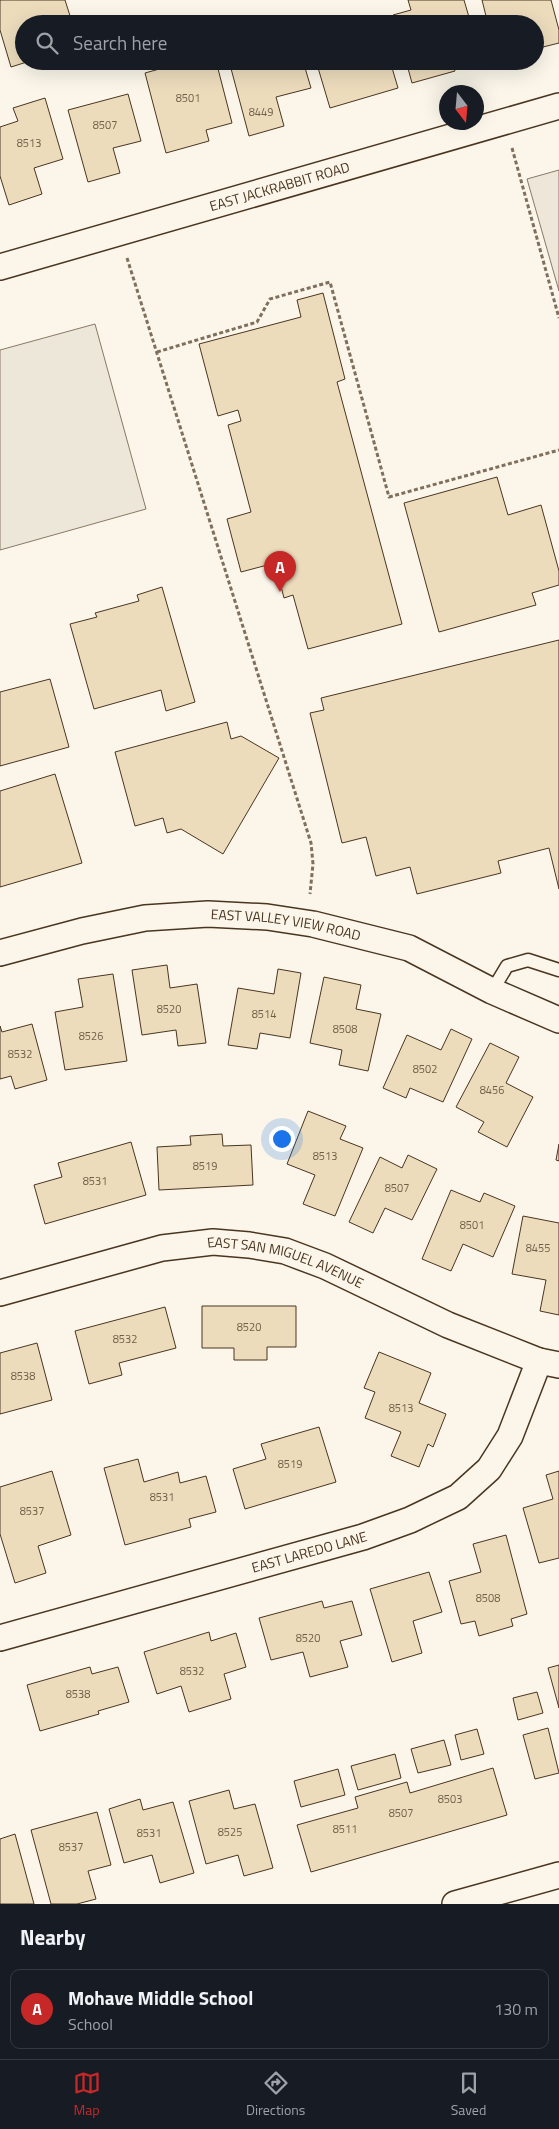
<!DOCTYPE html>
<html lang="en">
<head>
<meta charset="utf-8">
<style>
  body { margin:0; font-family:"Titillium Web",sans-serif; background:#242831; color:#f1f3f6 }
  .compass { position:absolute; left:439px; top:85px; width:45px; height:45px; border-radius:50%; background:#171b24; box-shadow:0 5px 20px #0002; rotate:164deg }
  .you { position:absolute; left:281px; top:1138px; width:18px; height:18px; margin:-12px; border:4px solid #fff; border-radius:50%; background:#1a73e8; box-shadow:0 0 0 8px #1a73e833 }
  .badge { display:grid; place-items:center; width:32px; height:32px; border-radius:50%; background:#c62828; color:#fff; font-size:16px; font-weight:700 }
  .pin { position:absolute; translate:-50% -41px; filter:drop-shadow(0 1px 2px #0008) }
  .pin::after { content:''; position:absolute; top:26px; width:18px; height:15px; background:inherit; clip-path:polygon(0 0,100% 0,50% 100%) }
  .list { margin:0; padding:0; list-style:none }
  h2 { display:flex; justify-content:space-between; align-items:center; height:65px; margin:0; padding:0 20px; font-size:21px }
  h2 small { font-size:16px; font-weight:400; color:#9ea1a6 }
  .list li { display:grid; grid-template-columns:32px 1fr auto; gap:15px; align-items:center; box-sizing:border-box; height:80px; margin:0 10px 10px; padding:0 10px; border:1px solid #363941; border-radius:10px }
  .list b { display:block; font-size:19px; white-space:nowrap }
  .list p { margin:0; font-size:16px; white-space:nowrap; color:#9ea1a6 }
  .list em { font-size:16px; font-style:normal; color:#9ea1a6 }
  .icon { flex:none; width:28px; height:28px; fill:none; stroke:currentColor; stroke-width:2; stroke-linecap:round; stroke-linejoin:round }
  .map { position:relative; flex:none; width:559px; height:1904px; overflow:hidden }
  .search { position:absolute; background:#171b24; box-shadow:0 5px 20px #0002; left:15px; right:15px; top:15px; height:55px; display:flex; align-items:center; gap:12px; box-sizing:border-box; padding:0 18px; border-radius:28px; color:#9ea1a6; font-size:19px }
  .sheet { height:155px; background:#171b24 }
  nav { display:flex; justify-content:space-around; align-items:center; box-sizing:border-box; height:70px; border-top:1px solid #363941; background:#171b24; font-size:14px; color:#9ea1a6 }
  nav a { display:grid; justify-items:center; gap:2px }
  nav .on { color:#c62828 }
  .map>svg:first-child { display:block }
  .green { fill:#ede6d9; stroke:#887966 }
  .parking { fill:#ede7d9; stroke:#887966 }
  .building { fill:#ecdcbc; stroke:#4a3520 }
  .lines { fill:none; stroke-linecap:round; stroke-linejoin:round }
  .service-casing { stroke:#4a3520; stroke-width:15 }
  .minor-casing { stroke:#4a3520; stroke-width:28 }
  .path { stroke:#7f6f5c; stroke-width:3; stroke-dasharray:4 2.5; stroke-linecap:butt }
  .service { stroke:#fbf6e9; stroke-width:12 }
  .minor { stroke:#fbf6e9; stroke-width:25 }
  .labels { text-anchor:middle; stroke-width:4; stroke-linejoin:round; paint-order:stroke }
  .number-label { font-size:11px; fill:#725f47 }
  .street-label { font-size:14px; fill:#4a3520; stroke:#fbf6e9 }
</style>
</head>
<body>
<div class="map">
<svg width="559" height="1904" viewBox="0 0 559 1904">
  <rect width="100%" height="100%" fill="#fbf6e9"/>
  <path class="green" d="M559,170V291L527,179Z"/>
  <path class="parking" d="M95,324L146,509L0,550V350Z"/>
  <path class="building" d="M0,0H65L71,19L55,24H24V61H30L11,67L0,30Z
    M408,0H464L471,24H395L393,15L411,10Z
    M482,0H551L559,30V43L535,49V24H488Z
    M188,61H216L232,123L206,130L209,141L166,153L145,73Z
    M229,61H303L311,88L276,97L284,126L249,136Z
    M316,61H390L398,88L330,108Z
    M406,61H452L455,71L412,83Z
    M128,94L141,141L113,148L120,173L88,182L68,110Z
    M45,98L63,159L34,168L42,194L9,205L0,176V127L18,121L13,108Z
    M323,293L345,379L337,382L402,624L308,649L293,595L284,598L275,563L241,572L227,519L251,512L228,425L241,421L238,410L218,416L199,344L301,317L297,300Z
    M497,477L508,515L541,505L559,571V585L532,593L536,605L439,632L404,503Z
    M162,587L195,702L166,711L161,690L94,709L70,624L97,617L95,613L139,601L137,595Z
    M559,640V889L549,848L498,861L501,873L417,894L410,867L376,876L366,837L342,843L310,713L324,710L321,698Z
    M50,679L69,747L0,766V692Z
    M227,722L231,739L241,736L279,758L223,854L181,829L167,833L163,818L135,826L115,752Z
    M55,774L82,863L0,887V791Z
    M167,965L170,988L197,984L206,1043L178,1046L176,1030L142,1035L132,970Z
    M278,969L301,973L290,1038L260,1033L257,1049L228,1045L238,988L274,994Z
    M113,974L127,1061L65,1070L55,1012L83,1007L78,979Z
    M324,977L361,985L356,1009L381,1014L368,1071L339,1065L342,1050L310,1043Z
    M32,1024L47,1080L15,1089L11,1076L0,1079V1026L2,1032Z
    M451,1029L472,1039L443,1102L410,1088L406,1098L383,1088L407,1035L441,1050Z
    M490,1043L519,1057L506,1083L533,1097L507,1147L478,1132L484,1122L456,1107Z
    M308,1111L346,1126L340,1139L363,1148L335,1216L303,1204L315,1175L287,1164Z
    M222,1134L223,1146L251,1145L253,1185L159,1190L157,1147L191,1145L190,1136Z
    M131,1142L146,1195L45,1224L34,1185L62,1177L58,1163Z
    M559,1144V1161L556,1160Z
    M408,1155L437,1169L412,1220L385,1208L373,1233L349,1222L380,1157L402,1168Z
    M451,1190L480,1202L484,1193L515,1206L493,1257L463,1244L451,1271L422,1259Z
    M523,1216L559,1223V1315L540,1311L546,1280L512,1274Z
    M202,1306H296V1347H267V1360H234V1348H202Z
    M165,1307L176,1348L119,1363L122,1375L89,1384L75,1331Z
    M37,1343L52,1400L0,1414V1353Z
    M379,1352L431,1373L419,1403L446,1414L433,1447L428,1444L419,1467L391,1456L401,1432L365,1418L375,1392L364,1388Z
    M319,1427L336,1482L245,1509L233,1469L266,1459L261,1444Z
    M138,1459L144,1482L178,1472L180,1483L206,1476L216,1512L189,1519L191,1527L125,1545L104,1468Z
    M52,1471L71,1535L38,1546L46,1573L15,1583L0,1534V1487Z
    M559,1471V1558L539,1563L523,1508L553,1499L546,1475Z
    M506,1535L527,1614L511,1619L513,1626L479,1636L475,1621L461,1624L449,1581L481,1572L473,1544Z
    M429,1572L442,1612L413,1621L422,1653L392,1662L370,1589Z
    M322,1601L324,1608L352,1601L362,1635L340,1641L348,1667L310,1677L303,1652L271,1660L259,1618Z
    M209,1632L211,1641L236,1633L246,1667L224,1674L231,1699L189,1712L181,1686L157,1694L144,1652Z
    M559,1665V1708L548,1668Z
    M90,1667L92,1674L118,1667L129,1702L98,1711L99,1714L40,1731L27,1685Z
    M537,1692L543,1713L518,1720L513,1698Z
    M548,1728L559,1773L535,1779L523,1735Z
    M477,1729L484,1754L461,1760L455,1735Z
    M444,1740L451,1765L418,1773L411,1749Z
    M395,1754L401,1778L358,1790L351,1766Z
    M493,1768L507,1815L311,1872L297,1825L358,1808L355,1797L407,1782L410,1793Z
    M338,1769L345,1795L301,1807L294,1781Z
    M229,1790L234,1809L255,1804L273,1868L244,1876L238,1855L206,1864L189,1801Z
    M140,1799L143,1810L173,1802L194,1873L160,1883L152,1855L124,1863L109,1809Z
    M97,1812L111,1865L88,1871L96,1899L77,1904H51L31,1830Z
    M15,1834L34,1904H0V1839Z"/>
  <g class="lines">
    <defs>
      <path id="service" d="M492,991L507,966L528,960L559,970"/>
      <g id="minor">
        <path id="s1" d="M0,267L559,106"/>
        <path id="s2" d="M0,953L82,931L145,918L208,914L267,917L313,924L409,948L492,991L559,1020"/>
        <path id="s3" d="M0,1293L162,1248L213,1242L249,1245L285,1251L325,1266L448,1325L539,1361L559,1365"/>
        <path id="s4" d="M0,1638L363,1537L410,1520L458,1497L489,1469L510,1436L539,1361"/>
        <path d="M455,1904L559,1875"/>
      </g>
    </defs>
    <use href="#service" class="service-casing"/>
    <use href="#minor" class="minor-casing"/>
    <path class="path" d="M512,148L559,318
      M127,258L311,843L313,864L310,894
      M157,352L257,322L270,299L330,282L389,497L559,450"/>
    <use href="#service" class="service"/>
    <use href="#minor" class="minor"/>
  </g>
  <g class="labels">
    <g class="number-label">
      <text x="188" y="102">8501</text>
      <text x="261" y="116">8449</text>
      <text x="105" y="129">8507</text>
      <text x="29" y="147">8513</text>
      <text x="169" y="1013">8520</text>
      <text x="264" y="1018">8514</text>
      <text x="345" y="1033">8508</text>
      <text x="91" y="1040">8526</text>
      <text x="20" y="1058">8532</text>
      <text x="425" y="1073">8502</text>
      <text x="492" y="1094">8456</text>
      <text x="325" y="1160">8513</text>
      <text x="205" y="1170">8519</text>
      <text x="95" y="1185">8531</text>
      <text x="397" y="1192">8507</text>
      <text x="472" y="1229">8501</text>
      <text x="538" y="1252">8455</text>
      <text x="249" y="1331">8520</text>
      <text x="125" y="1343">8532</text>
      <text x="23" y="1380">8538</text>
      <text x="401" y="1412">8513</text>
      <text x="290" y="1468">8519</text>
      <text x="162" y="1501">8531</text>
      <text x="32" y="1515">8537</text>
      <text x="488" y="1602">8508</text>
      <text x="308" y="1642">8520</text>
      <text x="192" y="1675">8532</text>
      <text x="78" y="1698">8538</text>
      <text x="450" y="1803">8503</text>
      <text x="401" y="1817">8507</text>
      <text x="345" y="1833">8511</text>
      <text x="230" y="1836">8525</text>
      <text x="149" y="1837">8531</text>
      <text x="71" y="1851">8537</text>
    </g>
    <g class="street-label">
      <text dy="5" stroke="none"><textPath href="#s1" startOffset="291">EAST JACKRABBIT ROAD</textPath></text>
      <text dy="5" stroke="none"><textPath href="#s2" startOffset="291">EAST VALLEY VIEW ROAD</textPath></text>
      <text dy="5" stroke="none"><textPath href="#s3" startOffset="295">EAST SAN MIGUEL AVENUE</textPath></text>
      <text dy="5" stroke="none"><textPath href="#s4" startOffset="321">EAST LAREDO LANE</textPath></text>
    </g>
  </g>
</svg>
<svg class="compass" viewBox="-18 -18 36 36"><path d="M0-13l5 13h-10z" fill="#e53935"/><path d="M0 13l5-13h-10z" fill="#9ea1a6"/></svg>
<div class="you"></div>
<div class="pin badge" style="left:280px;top:592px">A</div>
<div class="search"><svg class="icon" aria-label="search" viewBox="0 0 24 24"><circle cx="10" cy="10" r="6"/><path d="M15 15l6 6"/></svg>Search here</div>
</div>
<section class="sheet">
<h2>Nearby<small></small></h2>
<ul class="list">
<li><span class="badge">A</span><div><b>Mohave Middle School</b><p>School</p></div><em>130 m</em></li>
</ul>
</section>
<nav>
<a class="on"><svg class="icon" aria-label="map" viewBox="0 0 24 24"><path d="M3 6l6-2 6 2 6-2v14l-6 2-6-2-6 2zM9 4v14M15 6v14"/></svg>Map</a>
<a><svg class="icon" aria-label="directions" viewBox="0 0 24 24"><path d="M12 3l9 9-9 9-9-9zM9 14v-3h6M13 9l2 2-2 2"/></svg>Directions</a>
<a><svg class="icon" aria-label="saved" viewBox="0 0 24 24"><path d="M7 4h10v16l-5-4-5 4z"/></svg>Saved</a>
</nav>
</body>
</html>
